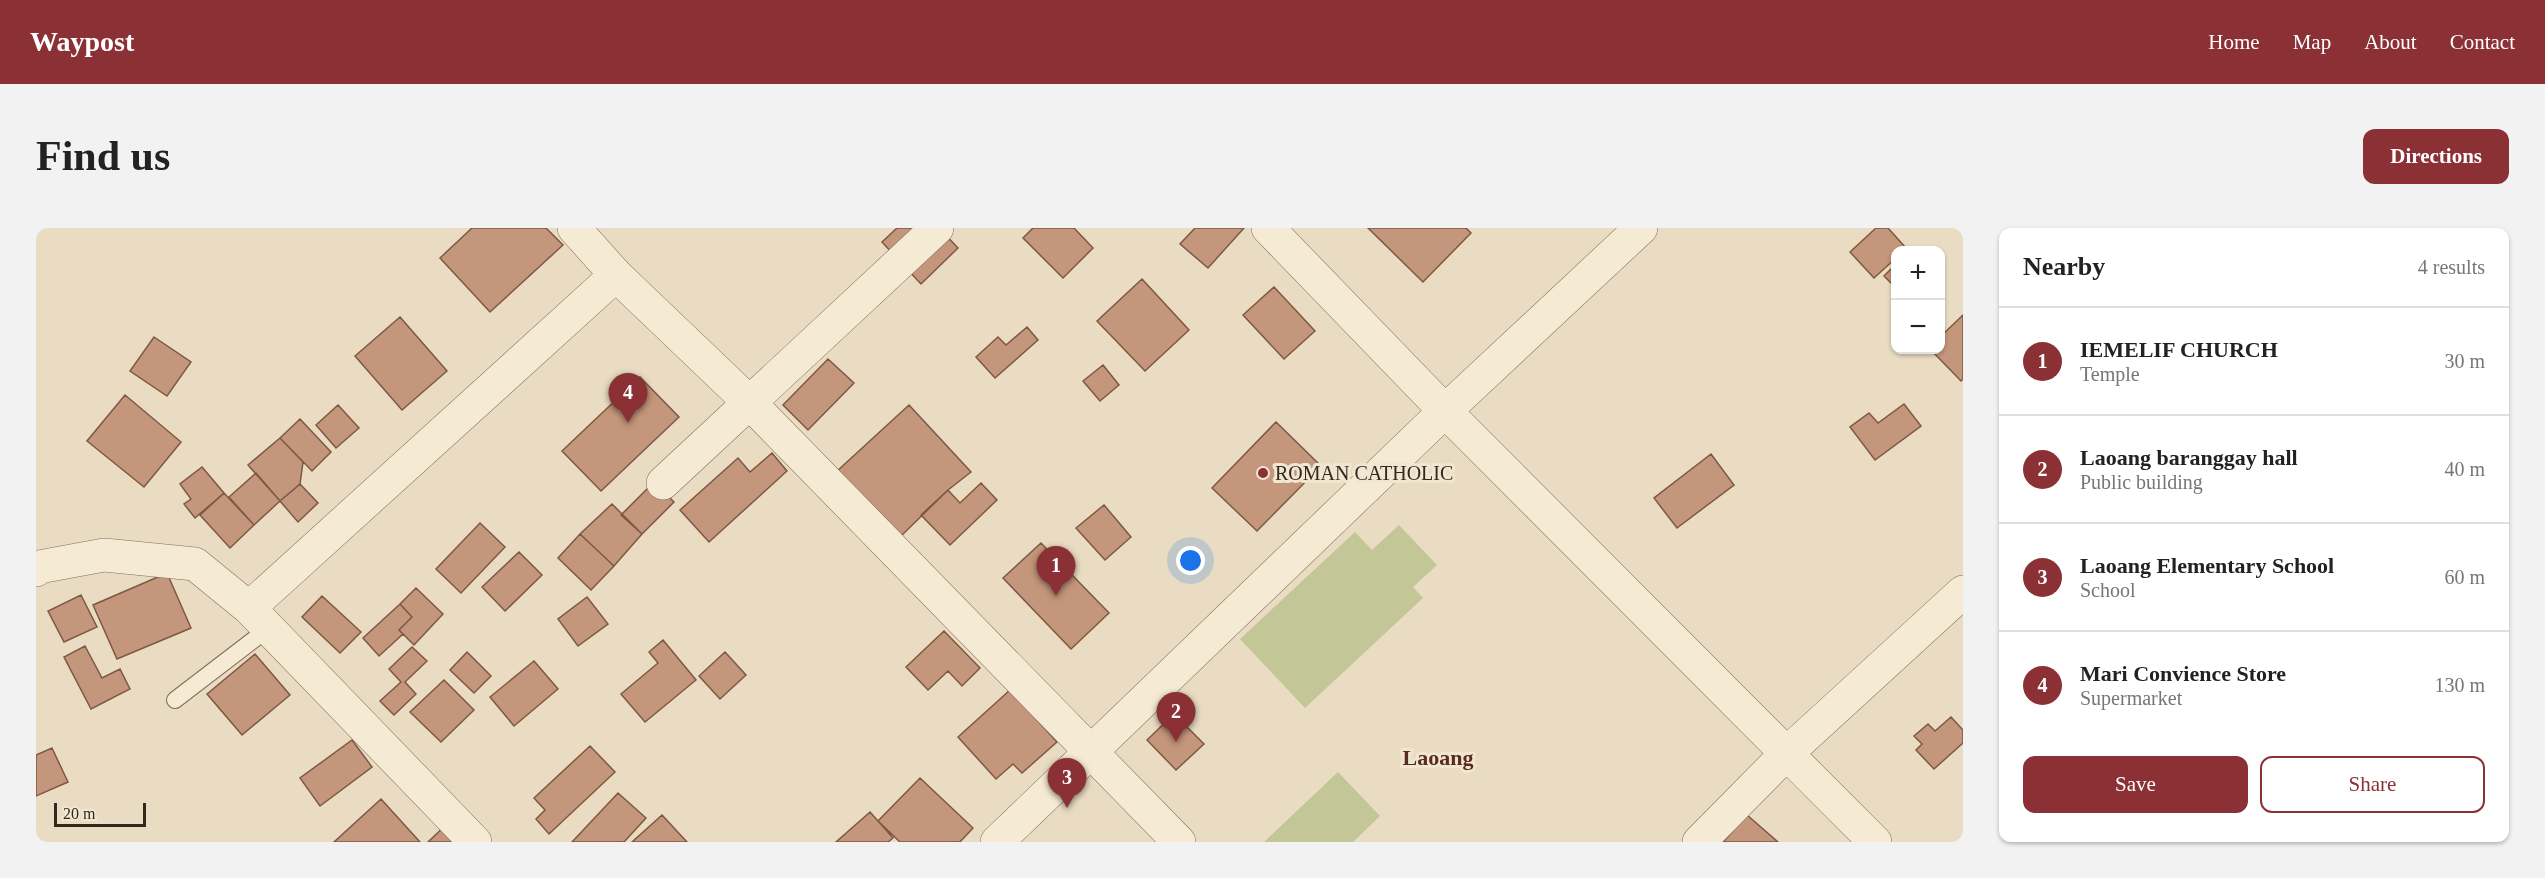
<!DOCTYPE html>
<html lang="en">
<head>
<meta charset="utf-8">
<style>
  body { margin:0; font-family:"Times New Roman",serif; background:#f2f2f2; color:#222 }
  .controls { position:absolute; right:18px; top:18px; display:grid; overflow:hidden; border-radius:12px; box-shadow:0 2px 4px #0004 }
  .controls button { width:54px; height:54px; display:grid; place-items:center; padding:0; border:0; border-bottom:2px solid #e0e0e0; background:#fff; color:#222; font:30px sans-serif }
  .scale { position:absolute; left:18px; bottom:15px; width:92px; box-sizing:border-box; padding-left:6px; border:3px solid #33271e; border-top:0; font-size:16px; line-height:21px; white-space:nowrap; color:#33271e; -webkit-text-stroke:4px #f1e7d1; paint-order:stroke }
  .you { position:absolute; left:1155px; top:333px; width:21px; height:21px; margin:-15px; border:4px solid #fff; border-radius:50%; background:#1a73e8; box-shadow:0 0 0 9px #1a73e833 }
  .badge { display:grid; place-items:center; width:39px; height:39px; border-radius:50%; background:#8b3135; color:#fff; font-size:20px; font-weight:700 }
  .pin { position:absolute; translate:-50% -50px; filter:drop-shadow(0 2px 3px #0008) }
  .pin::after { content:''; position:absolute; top:32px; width:21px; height:18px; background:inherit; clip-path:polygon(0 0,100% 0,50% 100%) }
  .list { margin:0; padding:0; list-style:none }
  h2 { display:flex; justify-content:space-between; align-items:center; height:78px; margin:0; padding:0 24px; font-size:26px }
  h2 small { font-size:20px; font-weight:400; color:#767676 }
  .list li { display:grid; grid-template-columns:39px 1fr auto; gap:18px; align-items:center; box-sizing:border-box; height:108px; padding:0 24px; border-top:2px solid #e0e0e0 }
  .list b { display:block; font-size:22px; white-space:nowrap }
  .list p { margin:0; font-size:20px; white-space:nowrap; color:#767676 }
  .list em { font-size:20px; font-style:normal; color:#767676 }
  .actions { display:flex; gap:12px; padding:18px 24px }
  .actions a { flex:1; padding:14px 0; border:2px solid #8b3135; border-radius:12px; text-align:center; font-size:21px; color:#8b3135 }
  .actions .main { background:#8b3135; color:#fff }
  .map { position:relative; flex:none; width:1927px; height:614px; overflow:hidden; border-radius:12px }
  header { display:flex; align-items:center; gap:36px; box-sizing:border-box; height:84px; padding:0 30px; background:#8b3135; color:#fff }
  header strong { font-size:28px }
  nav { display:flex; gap:33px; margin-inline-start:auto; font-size:21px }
  .intro { display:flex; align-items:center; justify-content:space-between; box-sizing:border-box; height:144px; padding:0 36px }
  h1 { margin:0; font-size:42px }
  .button { padding:15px 27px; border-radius:12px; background:#8b3135; color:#fff; font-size:21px; font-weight:700 }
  main { display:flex; gap:36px; padding:0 36px }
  aside { flex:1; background:#fff; border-radius:12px; box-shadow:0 2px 4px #0004 }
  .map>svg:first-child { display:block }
  .pitch { fill:#c3c697 }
  .building { fill:#c4967b; stroke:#7e5843; stroke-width:1.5 }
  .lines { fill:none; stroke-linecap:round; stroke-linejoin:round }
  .service-casing { stroke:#816e5b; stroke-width:18 }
  .minor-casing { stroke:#816e5b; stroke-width:34 }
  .tertiary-casing { stroke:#816e5b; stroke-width:34 }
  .service { stroke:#f5ead4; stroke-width:16 }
  .minor { stroke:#f5ead4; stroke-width:33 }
  .tertiary { stroke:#f5ead4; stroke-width:33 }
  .poi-dot { fill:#8b3135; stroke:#f1e7d1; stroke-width:2 }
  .labels { text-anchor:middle; stroke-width:6; stroke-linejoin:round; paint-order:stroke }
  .poi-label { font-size:20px; fill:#33271e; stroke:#f1e7d1; text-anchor:start }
  .quarter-label { font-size:22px; font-weight:bold; fill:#5b2b21; stroke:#f1e7d1 }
</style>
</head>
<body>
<header>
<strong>Waypost</strong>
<nav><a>Home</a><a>Map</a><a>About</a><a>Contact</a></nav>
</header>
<div class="intro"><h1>Find us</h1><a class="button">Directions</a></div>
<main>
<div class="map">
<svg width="1927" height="614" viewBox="0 0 1927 614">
  <rect width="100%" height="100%" fill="#e9dcc2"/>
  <path class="pitch" d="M1363,297L1401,337L1377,359L1387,370L1269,480L1204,411L1319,304L1336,322Z
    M1302,544L1344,588L1317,614H1228Z"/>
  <path class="building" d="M436,0H510L527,17L454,84L404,30Z
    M861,0H903L922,20L885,56L846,14Z
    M997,0H1038L1057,20L1027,50L987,10Z
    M1159,0H1208L1172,40L1144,16Z
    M1332,0H1430L1435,5L1387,54Z
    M1840,0H1852L1870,20L1868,22H1860V30L1838,50L1814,24Z
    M1860,36V60L1848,48Z
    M1106,51L1153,102L1109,143L1061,93Z
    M1238,59L1279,103L1248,131L1207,87Z
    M1927,87V151L1925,153L1895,122H1904V109Z
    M364,89L411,143L366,182L319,128Z
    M991,99L1002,112L959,150L940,129L962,109L970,117Z
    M118,109L155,134L131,168L94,143Z
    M792,131L818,155L772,202L747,177Z
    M1067,137L1083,157L1064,173L1047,153Z
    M604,149L643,189L565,263L526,223Z
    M89,167L145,214L108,259L51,213Z
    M1868,176L1885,198L1839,232L1814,199L1833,185L1842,195Z
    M302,177L323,200L300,220L280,197Z
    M873,177L935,244L912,262L862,311L800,244Z
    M264,191L295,224L276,243L244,210Z
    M1240,194L1285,238L1221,303L1176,260Z
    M244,210L267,234L264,256L244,273L212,237Z
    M736,225L751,243L673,314L644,282L702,230L714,244Z
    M1675,226L1698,257L1641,300L1618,270Z
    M166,239L188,265L159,290L148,276L155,271L144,256Z
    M220,245L244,273L218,297L193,269Z
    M618,254L638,274L606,306L585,287Z
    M945,255L961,272L914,317L885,287L912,262L924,275Z
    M264,256L282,275L262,294L244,273Z
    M188,265L218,297L194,320L164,287Z
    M576,276L606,306L578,338L544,306Z
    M1068,277L1095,309L1069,332L1040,300Z
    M444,295L469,319L425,365L400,341Z
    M544,306L578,338L555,362L522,330Z
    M1005,315L1073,385L1035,421L967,350Z
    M483,324L506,347L469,383L446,359Z
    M131,345L155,400L81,431L57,377Z
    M380,360L407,386L378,417L363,402L376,389L364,376Z
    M45,367L61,399L28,414L12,383Z
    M286,368L325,404L304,425L266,389Z
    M551,369L572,396L542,418L522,391Z
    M364,376L376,389L363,402L367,406L343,428L327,410Z
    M908,403L944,440L926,458L912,443L892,462L870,439Z
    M627,412L660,452L609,494L585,466L622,435L613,424Z
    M49,418L66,450L84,441L94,461L55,481L28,429Z
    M376,419L391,433L369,454L380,466L358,487L344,473L365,454L353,441Z
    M431,424L455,448L438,465L414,442Z
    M689,424L710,447L684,471L663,448Z
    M219,426L254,467L206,507L171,466Z
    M498,433L522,461L478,498L454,469Z
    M408,452L438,482L405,514L374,484Z
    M974,462L1021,514L986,545L977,536L960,551L922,509Z
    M1138,486L1168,516L1140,542L1111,512Z
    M1915,489L1927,502V515L1898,541L1880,522L1886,516L1878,508L1892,496L1899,503Z
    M316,512L336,539L284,578L264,550Z
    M554,518L579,544L513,606L500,591L509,582L498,570Z
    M16,520L32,554L0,568V527Z
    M884,550L937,600L924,614H864L842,593Z
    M582,565L610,590L588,614H536Z
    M345,571L384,614H298Z
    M834,584L857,610L852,614H800Z
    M626,587L651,614H596Z
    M1711,587L1742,614H1687Z
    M413,594L432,614H392Z"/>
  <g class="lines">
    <defs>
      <path id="service" d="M139,472L233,400"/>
      <path id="minor" d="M1232,0L1409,183L1839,614
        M627,255L901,0
        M0,342L3,339L68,327L159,336L213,380L439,614
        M213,380L580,47
        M961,614L1409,183L1605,0
        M1663,614L1751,525L1927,364"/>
      <path id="tertiary" d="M538,0L580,47L713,174L1143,614"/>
    </defs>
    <use href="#service" class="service-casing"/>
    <use href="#minor" class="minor-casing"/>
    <use href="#tertiary" class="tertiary-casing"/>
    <use href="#service" class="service"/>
    <use href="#minor" class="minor"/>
    <use href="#tertiary" class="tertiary"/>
  </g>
  <circle class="poi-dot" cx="1227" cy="245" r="6"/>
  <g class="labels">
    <g class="poi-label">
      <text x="1239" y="252">ROMAN CATHOLIC</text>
    </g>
    <g class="quarter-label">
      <text x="1402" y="537">Laoang</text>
    </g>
  </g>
</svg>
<div class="controls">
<button>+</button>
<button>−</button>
</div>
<div class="scale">20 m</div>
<div class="you"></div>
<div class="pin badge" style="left:1020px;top:368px">1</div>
<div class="pin badge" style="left:1140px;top:514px">2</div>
<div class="pin badge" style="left:1031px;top:580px">3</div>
<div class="pin badge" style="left:592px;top:195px">4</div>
</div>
<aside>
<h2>Nearby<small>4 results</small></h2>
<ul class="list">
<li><span class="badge">1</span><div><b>IEMELIF CHURCH</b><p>Temple</p></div><em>30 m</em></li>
<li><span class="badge">2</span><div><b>Laoang baranggay hall</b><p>Public building</p></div><em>40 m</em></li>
<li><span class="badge">3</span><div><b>Laoang Elementary School</b><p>School</p></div><em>60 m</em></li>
<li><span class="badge">4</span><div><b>Mari Convience Store</b><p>Supermarket</p></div><em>130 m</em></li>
</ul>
<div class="actions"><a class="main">Save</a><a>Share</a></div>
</aside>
</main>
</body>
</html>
